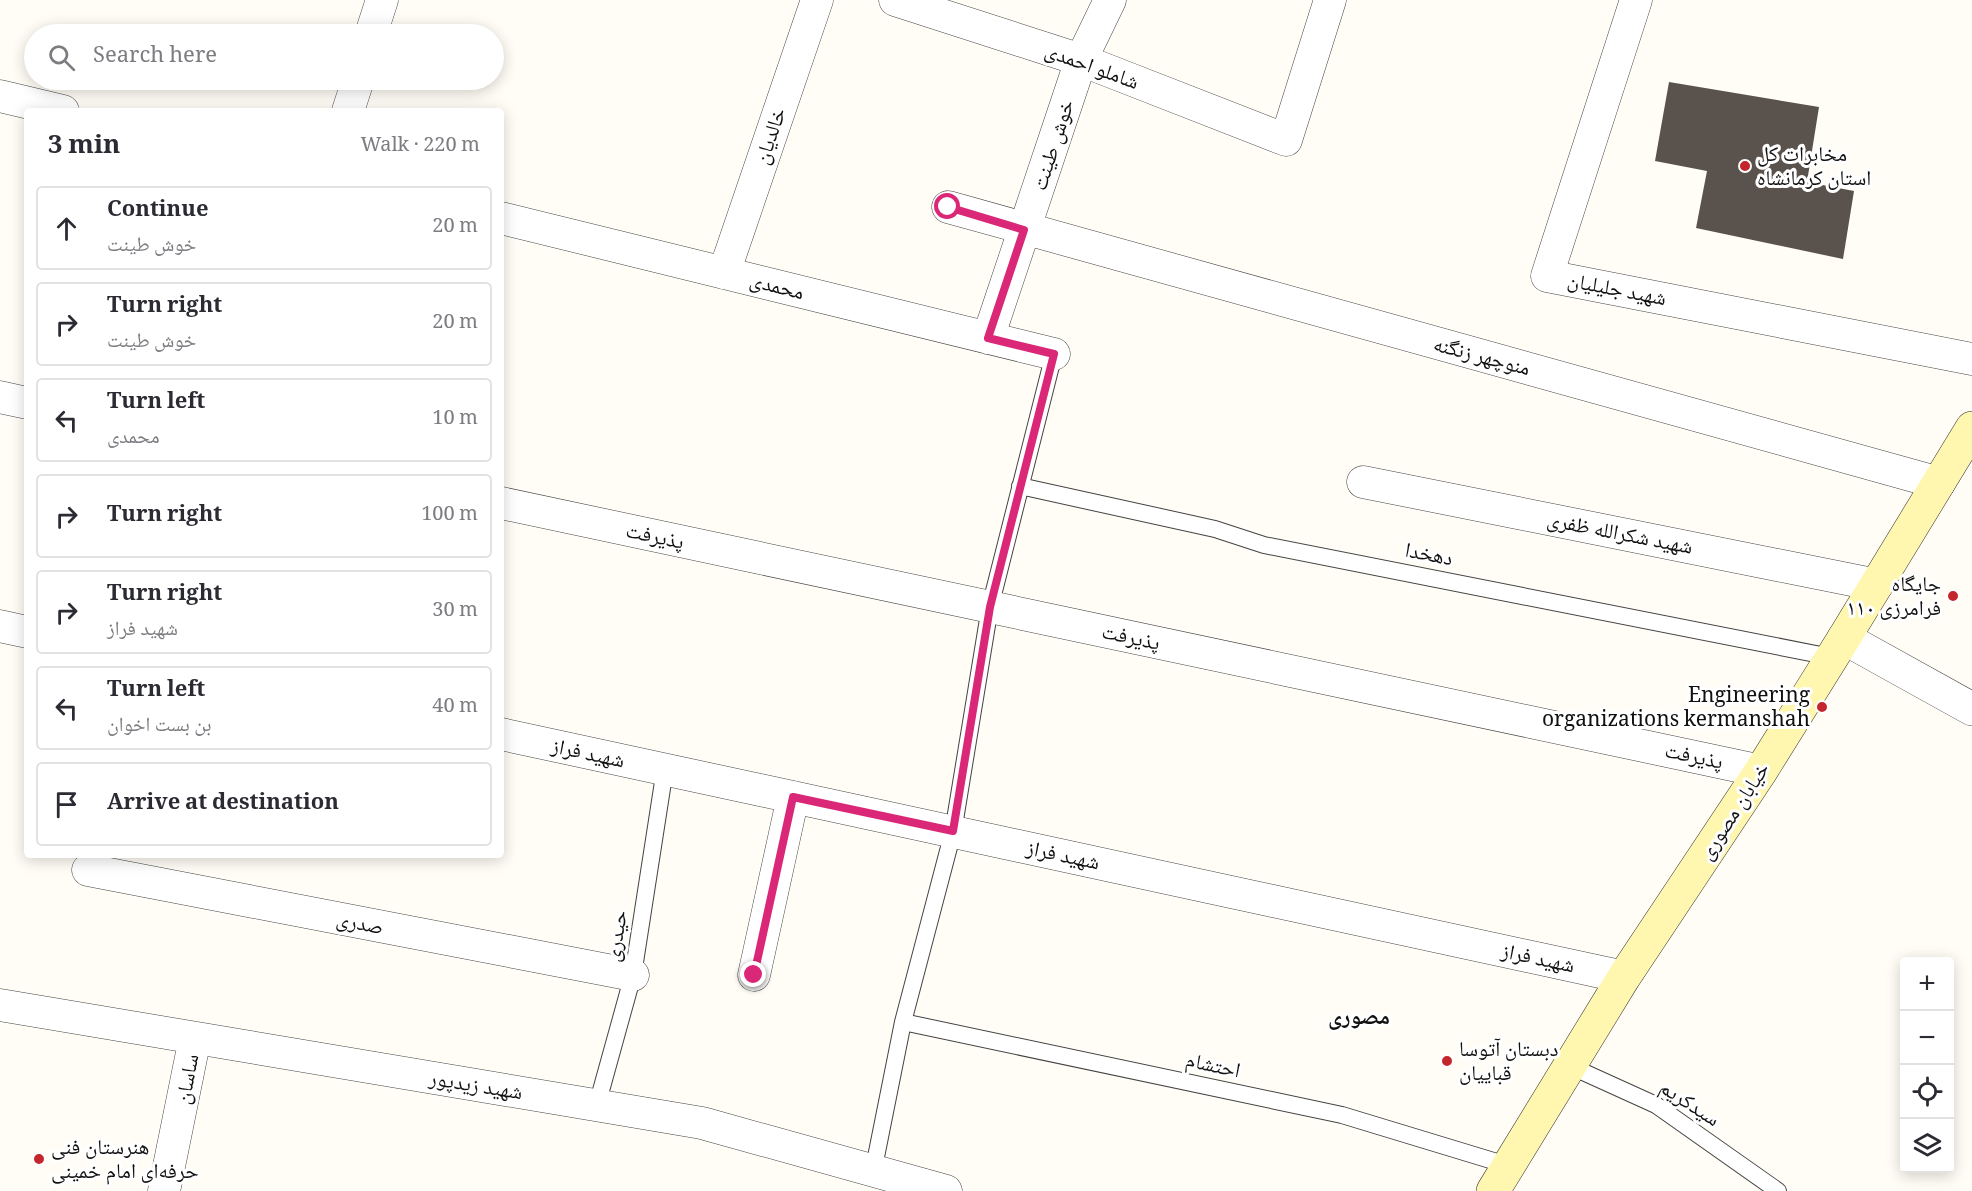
<!DOCTYPE html>
<html lang="en">
<head>
<meta charset="utf-8">
<style>
  body { margin:0; font-family:Georgia,"Noto Naskh Arabic",serif; background:#f2f2f3; color:#2b2b33 }
  .controls { position:absolute; right:18px; bottom:18px; display:grid; overflow:hidden; border-radius:6px; box-shadow:0 3px 15px #0003 }
  .controls button { width:54px; height:54px; display:grid; place-items:center; padding:0; border:0; border-bottom:2px solid #e1e1e2; background:#fff; color:#2b2b33; font:30px sans-serif }
  .stop { position:absolute; width:18px; height:18px; margin:-14px; border:4px solid #db2777; border-radius:50%; background:#fff }
  .stop.end { background:#db2777; border-color:#fff; box-shadow:0 2px 6px #0008 }
  .list { margin:0; padding:0; list-style:none }
  h2 { display:flex; justify-content:space-between; align-items:center; height:78px; margin:0; padding:0 24px; font-size:26px }
  h2 small { font-size:20px; font-weight:400; color:#7c7c81 }
  .list li { display:grid; grid-template-columns:39px 1fr auto; gap:18px; align-items:center; box-sizing:border-box; height:84px; margin:0 12px 12px; padding:0 12px; border:2px solid #e1e1e2; border-radius:6px }
  .list b { display:block; font-size:22px; white-space:nowrap }
  .list p { margin:0; font-size:20px; white-space:nowrap; color:#7c7c81 }
  .list em { font-size:20px; font-style:normal; color:#7c7c81 }
  .icon { flex:none; width:33px; height:33px; fill:none; stroke:currentColor; stroke-width:2; stroke-linecap:round; stroke-linejoin:round }
  .map { position:relative; flex:none; width:1972px; height:1191px; overflow:hidden }
  .search { position:absolute; background:#fff; box-shadow:0 3px 15px #0003; left:24px; top:24px; width:480px; height:66px; display:flex; align-items:center; gap:15px; box-sizing:border-box; padding:0 21px; border-radius:33px; color:#7c7c81; font-size:22px }
  .panel { position:absolute; background:#fff; box-shadow:0 3px 15px #0003; left:24px; top:108px; width:480px; height:750px; border-radius:6px }
  .map>svg:first-child { display:block }
  .building { fill:#5a524d }
  .lines { fill:none; stroke-linecap:round; stroke-linejoin:round }
  .service-casing { stroke:#444; stroke-width:18 }
  .minor-casing { stroke:#444; stroke-width:33 }
  .tertiary-casing { stroke:#444; stroke-width:34 }
  .secondary-casing { stroke:#333; stroke-width:34 }
  .service { stroke:#fff; stroke-width:16 }
  .minor { stroke:#fff; stroke-width:32 }
  .tertiary { stroke:#fff; stroke-width:33 }
  .secondary { stroke:#fff6b0; stroke-width:33 }
  .route { stroke:#db2777; stroke-width:8 }
  .poi-dot { fill:#c4262e; stroke:#fff; stroke-width:2 }
  .labels { text-anchor:middle; stroke-width:6; stroke-linejoin:round; paint-order:stroke }
  .street-label { font-size:21px; fill:#111; stroke:#fff }
  .poi-label { font-size:21px; fill:#111; stroke:#fff; text-anchor:start }
  .neighbourhood-label { font-size:22px; font-weight:bold; fill:#111; stroke:#fff }
</style>
</head>
<body>
<div class="map">
<svg width="1972" height="1191" viewBox="0 0 1972 1191">
  <rect width="100%" height="100%" fill="#fffdf5"/>
  <path class="building" d="M1669,82L1819,107L1807,182L1854,191L1843,259L1696,228L1707,171L1655,161Z"/>
  <g class="lines">
    <defs>
      <path id="service" d="M1020,486L1215,529L1264,545L1831,657
        M903,1022L1342,1115L1510,1166
        M1570,1066L1656,1105L1778,1191
        M597,1105L633,975L665,769
        M873,1172L903,1022L953,832L990,607L1054,354"/>
      <path id="minor" d="M895,0L1081,60L1286,140L1330,0
        M1636,0L1547,276L1972,359
        M371,34L382,0
        M0,96L63,111
        M348,111L358,80
        M948,207L1939,483
        M501,218L1054,354
        M724,273L817,0
        M988,338L1081,60L1110,0
        M0,397L27,403
        M1363,482L1877,585
        M501,503L1761,771
        M0,626L27,632
        M501,734L1624,977
        M88,870L633,975
        M754,975L793,797
        M0,1005L702,1123L946,1191
        M164,1191L195,1038"/>
      <path id="tertiary" d="M1844,638L1972,709"/>
      <path id="secondary" d="M1493,1191L1624,977L1761,771L1844,638L1972,428"/>
    </defs>
    <use href="#service" class="service-casing"/>
    <use href="#minor" class="minor-casing"/>
    <use href="#tertiary" class="tertiary-casing"/>
    <use href="#secondary" class="secondary-casing"/>
    <use href="#service" class="service"/>
    <use href="#minor" class="minor"/>
    <use href="#tertiary" class="tertiary"/>
    <use href="#secondary" class="secondary"/>
  </g>
  <g class="lines">
    <path class="route" d="M754,975L793,797L953,831L990,607L1054,354L988,338L1024,230L948,207"/>
  </g>
  <g class="poi-dot">
    <circle cx="1745" cy="166" r="6"/>
    <circle cx="1953" cy="596" r="6"/>
    <circle cx="1822" cy="707" r="6"/>
    <circle cx="1447" cy="1061" r="6"/>
    <circle cx="39" cy="1159" r="6"/>
  </g>
  <g class="labels">
    <g class="street-label">
      <text transform="translate(1092 66) rotate(20)" y="7">شاملو احمدی</text>
      <text transform="translate(770 136) rotate(-71)" y="7">خالدیان</text>
      <text transform="translate(1053 145) rotate(-72)" y="7">خوش طینت</text>
      <text transform="translate(777 286) rotate(14)" y="7">محمدی</text>
      <text transform="translate(1617 289) rotate(11)" y="7">شهید جلیلیان</text>
      <text transform="translate(1482 356) rotate(15)" y="7">منوچهر زنگنه</text>
      <text transform="translate(1620 533) rotate(11)" y="7">شهید شکرالله ظفری</text>
      <text transform="translate(655 536) rotate(12)" y="7">پذیرفت</text>
      <text transform="translate(1429 554) rotate(11)" y="7">دهخدا</text>
      <text transform="translate(1131 637) rotate(12)" y="7">پذیرفت</text>
      <text transform="translate(588 753) rotate(12)" y="7">شهید فراز</text>
      <text transform="translate(1694 756) rotate(12)" y="7">پذیرفت</text>
      <text transform="translate(1734 811) rotate(-57)" y="7">خیابان مصوری</text>
      <text transform="translate(1063 855) rotate(12)" y="7">شهید فراز</text>
      <text transform="translate(360 923) rotate(11)" y="7">صدری</text>
      <text transform="translate(616 936) rotate(-81)" y="7">حیدری</text>
      <text transform="translate(1538 958) rotate(12)" y="7">شهید فراز</text>
      <text transform="translate(1213 1065) rotate(12)" y="7">احتشام</text>
      <text transform="translate(187 1079) rotate(-79)" y="7">ساسان</text>
      <text transform="translate(476 1085) rotate(9)" y="7">شهید زیدپور</text>
      <text transform="translate(1690 1103) rotate(33)" y="7">سیدکریم</text>
    </g>
    <g class="poi-label">
      <text x="1757" y="161">مخابرات کل<tspan x="1757" dy="24">استان کرمانشاه</tspan></text>
      <text x="1941" y="591" text-anchor="end">جایگاه<tspan x="1941" dy="24">فرامرزی ۱۱۰</tspan></text>
      <text x="1810" y="702" text-anchor="end">Engineering<tspan x="1810" dy="24">organizations kermanshah</tspan></text>
      <text x="1459" y="1056">دبستان آتوسا<tspan x="1459" dy="24">قباییان</tspan></text>
      <text x="51" y="1154">هنرستان فنی<tspan x="51" dy="24">حرفه‌ای امام خمینی</tspan></text>
    </g>
    <g class="neighbourhood-label">
      <text x="1359" y="1024">مصوری</text>
    </g>
  </g>
</svg>
<div class="controls">
<button>+</button>
<button>−</button>
<button><svg class="icon" aria-label="locate" viewBox="0 0 24 24"><circle cx="12" cy="12" r="6"/><path d="M12 2v4M12 18v4M2 12h4M18 12h4"/></svg></button>
<button><svg class="icon" aria-label="layers" viewBox="0 0 24 24"><path d="M12 4l9 5-9 5-9-5zM3 14l9 5 9-5"/></svg></button>
</div>
<div class="stop" style="left:948px;top:207px"></div>
<div class="stop end" style="left:754px;top:975px"></div>
<div class="search"><svg class="icon" aria-label="search" viewBox="0 0 24 24"><circle cx="10" cy="10" r="6"/><path d="M15 15l6 6"/></svg>Search here</div>
<section class="panel">
<h2>3 min<small>Walk · 220 m</small></h2>
<ul class="list">
<li><svg class="icon" aria-label="ahead" viewBox="0 0 24 24"><path d="M12 20V5M6 11l6-6 6 6"/></svg><div><b>Continue</b><p>خوش طینت</p></div><em>20 m</em></li>
<li><svg class="icon" aria-label="right" viewBox="0 0 24 24"><path d="M7 20v-9h11M14 6l5 5-5 5"/></svg><div><b>Turn right</b><p>خوش طینت</p></div><em>20 m</em></li>
<li><svg class="icon" aria-label="left" viewBox="0 0 24 24"><path d="M17 20v-9H6M10 6l-5 5 5 5"/></svg><div><b>Turn left</b><p>محمدی</p></div><em>10 m</em></li>
<li><svg class="icon" aria-label="right" viewBox="0 0 24 24"><path d="M7 20v-9h11M14 6l5 5-5 5"/></svg><div><b>Turn right</b></div><em>100 m</em></li>
<li><svg class="icon" aria-label="right" viewBox="0 0 24 24"><path d="M7 20v-9h11M14 6l5 5-5 5"/></svg><div><b>Turn right</b><p>شهید فراز</p></div><em>30 m</em></li>
<li><svg class="icon" aria-label="left" viewBox="0 0 24 24"><path d="M17 20v-9H6M10 6l-5 5 5 5"/></svg><div><b>Turn left</b><p>بن بست اخوان</p></div><em>40 m</em></li>
<li><svg class="icon" aria-label="arrive" viewBox="0 0 24 24"><path d="M6 21V4h12l-3 4 3 4H6"/></svg><div><b>Arrive at destination</b></div></li>
</ul>
</section>
</div>
</body>
</html>
